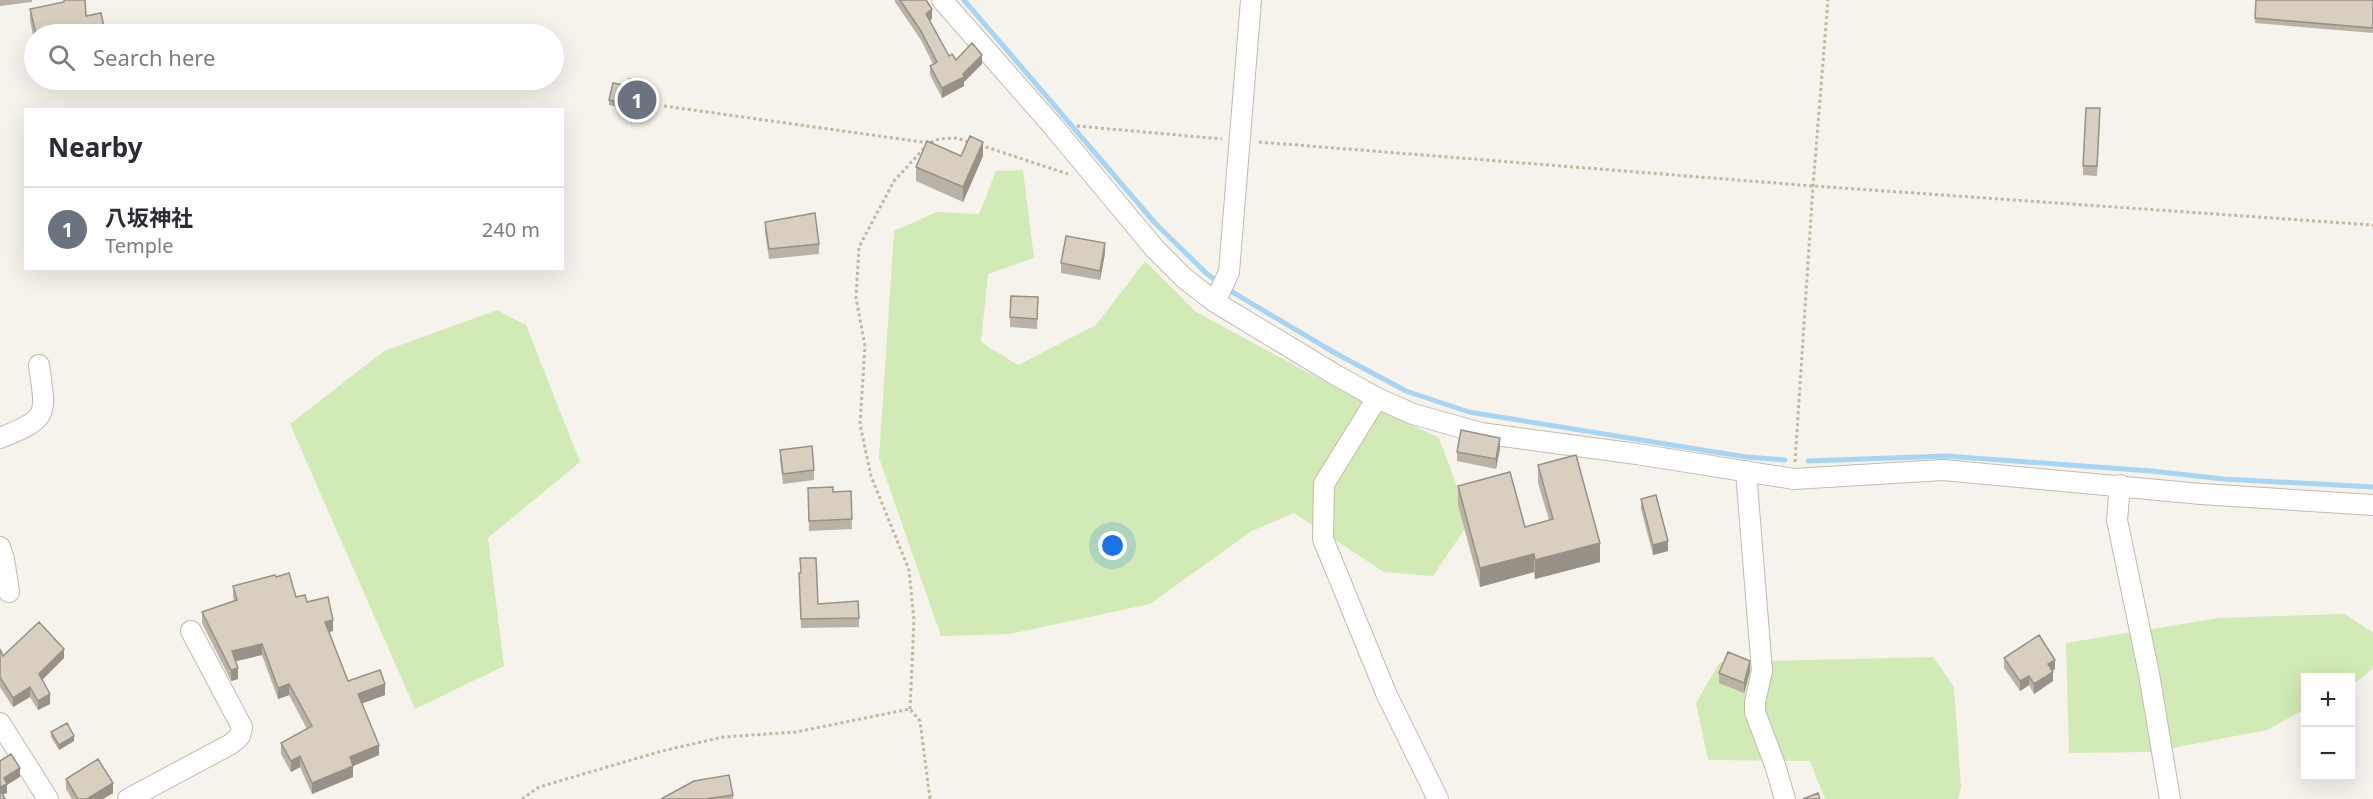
<!DOCTYPE html>
<html lang="en">
<head>
<meta charset="utf-8">
<style>
  body { margin:0; font-family:"Noto Sans","Noto Sans JP",sans-serif; background:#f2f2f3; color:#2b2b33 }
  .controls { position:absolute; right:18px; bottom:18px; display:grid; overflow:hidden; border-radius:0px; box-shadow:0 6px 24px #0002 }
  .controls button { width:54px; height:54px; display:grid; place-items:center; padding:0; border:0; border-bottom:2px solid #e1e1e2; background:#fff; color:#2b2b33; font:30px sans-serif }
  .you { position:absolute; left:1113px; top:546px; width:21px; height:21px; margin:-15px; border:4px solid #fff; border-radius:50%; background:#1a73e8; box-shadow:0 0 0 9px #1a73e833 }
  .badge { display:grid; place-items:center; width:39px; height:39px; border-radius:50%; background:#0b8043; color:#fff; font-size:20px; font-weight:700 }
  .pin { position:absolute; translate:-50% -50%; border:3px solid #fff; box-shadow:0 2px 6px #0006 }
  .list { margin:0; padding:0; list-style:none }
  h2 { display:flex; justify-content:space-between; align-items:center; height:78px; margin:0; padding:0 24px; font-size:26px }
  h2 small { font-size:20px; font-weight:400; color:#7c7c81 }
  .list li { display:grid; grid-template-columns:39px 1fr auto; gap:18px; align-items:center; box-sizing:border-box; height:84px; padding:0 24px; border-top:2px solid #e1e1e2 }
  .list b { display:block; font-size:22px; white-space:nowrap }
  .list p { margin:0; font-size:20px; white-space:nowrap; color:#7c7c81 }
  .list em { font-size:20px; font-style:normal; color:#7c7c81 }
  .icon { flex:none; width:33px; height:33px; fill:none; stroke:currentColor; stroke-width:2; stroke-linecap:round; stroke-linejoin:round }
  .map { position:relative; flex:none; width:2373px; height:799px; overflow:hidden }
  .search { position:absolute; background:#fff; box-shadow:0 6px 24px #0002; left:24px; top:24px; width:540px; height:66px; display:flex; align-items:center; gap:15px; box-sizing:border-box; padding:0 21px; border-radius:33px; color:#7c7c81; font-size:22px }
  .panel { position:absolute; background:#fff; box-shadow:0 6px 24px #0002; left:24px; top:108px; width:540px; height:162px; border-radius:0px }
  .map>svg:first-child { display:block }
  .green { fill:#d2eab5 }
  .lines { fill:none; stroke-linecap:round; stroke-linejoin:round }
  .stream { stroke:#a9d4f2; stroke-width:5 }
  .street-casing { stroke:#c2bbae; stroke-width:22 }
  .path { stroke:#c4b79f; stroke-width:3; stroke-dasharray:3 3; stroke-linecap:butt }
  .street { stroke:#fff; stroke-width:20 }
  .wall { fill:#bab2a6 }
  .shaded-wall { fill:#979187 }
  .building { fill:#d8cfc1; stroke:#979187; stroke-width:1.5 }
</style>
</head>
<body>
<div class="map">
<svg width="2373" height="799" viewBox="0 0 2373 799">
  <rect width="100%" height="100%" fill="#f6f3ec"/>
  <path class="green" d="M1023,170L1034,258L988,274L981,342L1018,365L1096,325L1145,261L1196,312L1346,393L1439,438L1470,521L1433,576L1384,572L1294,513L1252,531L1150,604L1010,634L941,636L879,458L894,231L937,212L979,214L996,171Z
    M497,310L526,325L580,462L488,538L504,666L415,709L290,424L384,351Z
    M2344,614L2373,632V668L2362,678L2351,685L2350,678H2306L2305,709L2267,730L2151,752L2069,753L2066,643L2219,618Z
    M1933,657L1954,687L1961,787L1958,799H1825L1810,761L1708,760L1696,703L1720,662Z"/>
  <g class="lines">
    <path class="stream" d="M964,0L1155,223L1206,273L1229,290L1335,353L1406,391L1469,412L1746,457L1785,460
      M1808,461L1946,456L2152,471L2223,479L2373,487"/>
    <defs>
      <path id="street" d="M942,0L1051,124L1155,249L1184,278L1215,302L1334,374L1377,398L1413,414L1481,433L1637,454L1794,479L1943,470L2201,494L2373,505
        M1215,302L1229,272L1251,0
        M1377,398L1324,484L1323,539L1386,693L1438,799
        M0,438C50,418 46,416 39,365
        M1746,471L1762,671L1755,702V712L1775,765L1785,799
        M2120,485L2117,520L2149,674L2170,799
        M0,547L4,559L9,592
        M0,723L48,799
        M128,799L231,744L240,736L242,727L191,631"/>
    </defs>
    <use href="#street" class="street-casing"/>
    <path class="path" d="M664,106L929,143
      M1077,126L1222,139
      M1259,142L1813,186L2373,225
      M980,145L1068,174
      M1795,462L1813,186L1828,0
      M910,709L914,620L909,570L871,476L860,424L865,346L856,298L859,247L894,181L929,143L939,139L957,138L971,143
      M522,799L539,787L662,751L723,737L796,732L910,709L920,721L930,799"/>
    <use href="#street" class="street"/>
  </g>
  <path class="wall" d="M0,0H32V2L0,6Z
    M64,0H85L86,16L105,34H34V40L30,20V9L64,2Z
    M895,0H926L932,19L930,20L949,56L956,60L982,64L964,82V86L942,98L930,75V66L933,64L921,40L895,2Z
    M2373,0V33L2255,23V18Z
    M628,86L650,88L645,115L624,111V108L609,105V100Z
    M2100,118L2097,176L2083,175V166Z
    M983,156L963,202L916,181V167Z
    M765,222L819,244V254L769,259L765,232Z
    M1105,253L1100,280L1061,273V263Z
    M1038,307L1037,329L1010,327V317Z
    M1500,448L1496,469L1457,461V452Z
    M780,450L814,470V480L783,484L780,460Z
    M1538,465L1600,562L1535,579L1534,572L1480,587L1458,505V486L1525,527L1549,520L1538,483Z
    M808,488L833,492L851,491L852,529L809,531Z
    M1641,499L1668,551L1653,555L1641,509Z
    M799,573H801L818,604L859,618V627L801,628Z
    M276,577L296,597L307,602L333,631L329,632L348,681L385,695L362,703L379,755L353,766V777L312,794L300,767L291,772L281,754V743L307,729L289,695L278,699L262,655L236,661L238,679L231,681L202,623V612L234,601L233,596V586Z
    M0,649L3,656L64,658L42,680L50,704L38,710L30,697L13,707L0,687Z
    M2004,658L2055,669L2052,671L2053,681L2034,694L2029,685L2020,691L2004,668Z
    M1750,671L1744,693L1719,683V673Z
    M51,732L74,741L59,750L51,737Z
    M66,779L113,793L103,799H72L66,789Z
    M733,795V799H661Z"/>
  <path class="shaded-wall" d="M932,9V19L926,23V14Z
    M982,55V64L964,82V86L942,98V88L963,74Z
    M650,83V88L645,115V110Z
    M983,142V156L963,202V187Z
    M1105,243V253L1100,280V271Z
    M1500,438V448L1496,469V459Z
    M1668,541V551L1653,555V545Z
    M1600,543V562L1535,579V560Z
    M1534,554V572L1480,587V568Z
    M333,620V631L325,633V622Z
    M262,644V655L232,662V651Z
    M64,649V658L39,683V674Z
    M2055,660V669L2048,674V664Z
    M1750,661V671L1744,693V683Z
    M238,668V679L231,681V670Z
    M2053,672V681L2034,694V684Z
    M2029,676V685L2020,691V681Z
    M289,684V695L278,699V688Z
    M385,684V695L358,705V694Z
    M30,687V697L13,707V698Z
    M50,694V704L38,710V701Z
    M74,736V741L59,750V745Z
    M379,745V755L353,766V777L312,794V783L350,757Z
    M300,756V767L291,772V761Z
    M20,768V777L7,785V793L0,796V787L4,778Z
    M113,783V793L103,799H87Z"/>
  <path class="building" d="M64,0H85L86,16L101,13L105,32L94,34H36L30,9L64,2Z
    M900,0H926L932,9L926,14L949,56L952,54L956,60L972,43L982,55L963,74L964,77L942,88L930,66L937,62L921,31Z
    M2256,0H2373V28L2255,18Z
    M629,79L650,83L645,110L624,106V103L609,100L613,83L628,86Z
    M2086,108H2100L2097,166H2083Z
    M970,136L983,142L963,187L916,167L927,141L961,156Z
    M815,213L819,244L769,249L765,222Z
    M1066,236L1105,243L1100,271L1061,263Z
    M1011,296L1038,297L1037,319L1010,317Z
    M1461,430L1500,438L1496,459L1457,452Z
    M812,446L814,470L783,474L780,450Z
    M1576,455L1600,543L1535,560L1534,554L1480,568L1458,486L1510,472L1525,527L1553,519L1538,465Z
    M833,487V492L851,491L852,519L809,521L808,488Z
    M1656,495L1668,541L1653,545L1641,499Z
    M800,558H816L818,604L858,601L859,618L801,619L799,573H801Z
    M289,573L296,597L305,595L307,602L328,597L333,620L325,622L348,681L380,670L385,684L358,694L379,745L350,757L353,766L312,783L300,756L291,761L281,743L312,726L289,684L278,688L262,644L232,651L238,668L231,670L202,612L237,600L233,586L275,575L276,577Z
    M39,622L64,649L39,674L50,694L38,701L30,687L13,698L0,677V649L3,656Z
    M2039,635L2055,660L2048,664L2053,672L2034,684L2029,676L2020,681L2004,658Z
    M1728,652L1750,661L1744,683L1719,673Z
    M67,723L74,736L59,745L51,732Z
    M11,754L20,768L4,778L7,784L0,787V761Z
    M98,759L113,783L87,799H78L66,779Z
    M729,775L733,795L706,799H661L694,781Z
    M0,790L5,799H0Z
    M1818,793L1820,799H1803Z"/>
</svg>
<div class="controls">
<button>+</button>
<button>−</button>
</div>
<div class="you"></div>
<div class="pin badge" style="left:637px;top:100px;background:#6b7280">1</div>
<div class="search"><svg class="icon" aria-label="search" viewBox="0 0 24 24"><circle cx="10" cy="10" r="6"/><path d="M15 15l6 6"/></svg>Search here</div>
<section class="panel">
<h2>Nearby<small></small></h2>
<ul class="list">
<li><span class="badge" style="background:#6b7280">1</span><div><b>八坂神社</b><p>Temple</p></div><em>240 m</em></li>
</ul>
</section>
</div>
</body>
</html>
